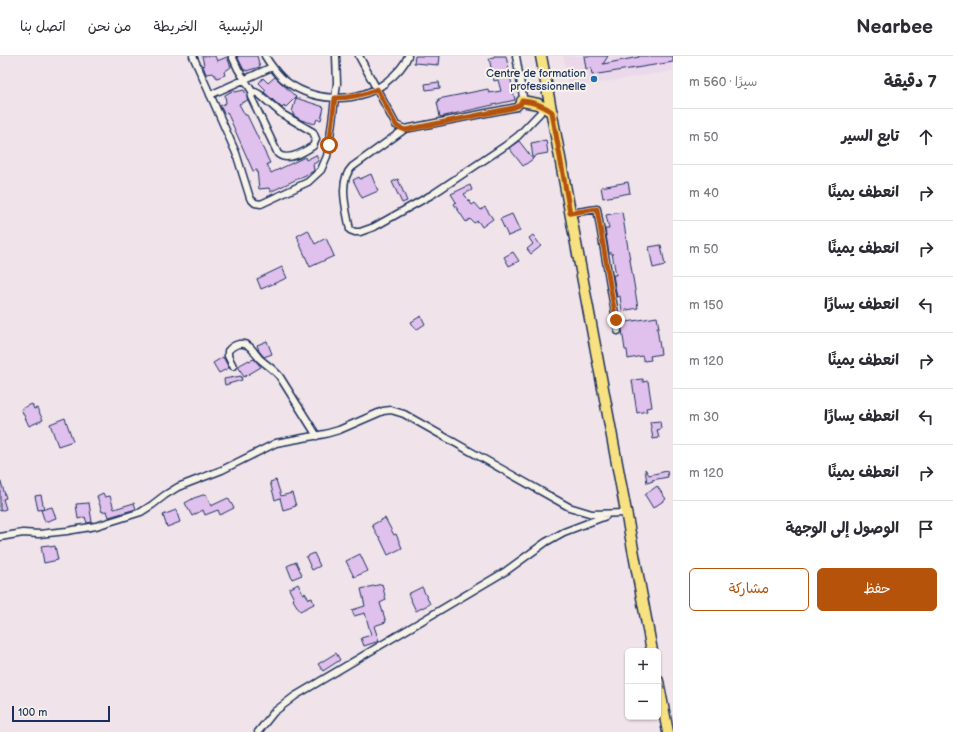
<!DOCTYPE html>
<html lang="ar">
<head>
<meta charset="utf-8">
<style>
  body { margin:0; font-family:"Balsamiq Sans","Playpen Sans Arabic",sans-serif; background:#f2f2f3; color:#2b2b33; direction:rtl }
  .controls { position:absolute; right:12px; bottom:12px; display:grid; overflow:hidden; border-radius:6px; box-shadow:0 1px 3px #0004 }
  .controls button { width:36px; height:36px; display:grid; place-items:center; padding:0; border:0; border-bottom:1px solid #e1e1e2; background:#fff; color:#2b2b33; font:20px sans-serif }
  .scale { position:absolute; left:12px; bottom:10px; width:98px; box-sizing:border-box; padding-left:4px; border:2px solid #1b2f5e; border-top:0; font-size:11px; line-height:14px; white-space:nowrap; color:#1b2f5e; -webkit-text-stroke:3px #f7f3e8; paint-order:stroke }
  .stop { position:absolute; width:12px; height:12px; margin:-9px; border:3px solid #b45309; border-radius:50%; background:#fff }
  .stop.end { background:#b45309; border-color:#fff; box-shadow:0 1px 4px #0008 }
  .list { margin:0; padding:0; list-style:none }
  h2 { display:flex; justify-content:space-between; align-items:center; height:52px; margin:0; padding:0 16px; font-size:17px }
  h2 small { font-size:13px; font-weight:400; color:#7c7c81 }
  .list li { display:grid; grid-template-columns:26px 1fr auto; gap:12px; align-items:center; box-sizing:border-box; height:56px; padding:0 16px; border-top:1px solid #e1e1e2 }
  .list b { display:block; font-size:15px; white-space:nowrap }
  .list em { font-size:13px; font-style:normal; color:#7c7c81 }
  .actions { display:flex; gap:8px; padding:12px 16px }
  .actions a { flex:1; padding:9px 0; border:1px solid #b45309; border-radius:6px; text-align:center; font-size:14px; color:#b45309 }
  .actions .main { background:#b45309; color:#fff }
  .icon { flex:none; width:22px; height:22px; fill:none; stroke:currentColor; stroke-width:2; stroke-linecap:round; stroke-linejoin:round }
  .map { position:relative; flex:none; width:673px; height:676px; overflow:hidden; direction:ltr }
  header { display:flex; align-items:center; gap:24px; box-sizing:border-box; height:56px; padding:0 20px; background:#fff; border-bottom:1px solid #e1e1e2 }
  header strong { font-size:19px }
  nav { display:flex; gap:22px; margin-inline-start:auto; font-size:14px }
  main { display:flex }
  aside { flex:1; background:#fff }
  .map>svg:first-child { display:block }
  .built { fill:#ebd9eb }
  .building { fill:#e0c0ed; stroke:#1b2f5e }
  .lines { fill:none; stroke-linecap:round; stroke-linejoin:round }
  .street-casing { stroke:#1b2f5e; stroke-width:9 }
  .primary-casing { stroke:#1b2f5e; stroke-width:13 }
  .street { stroke:#f7f3e8; stroke-width:6 }
  .primary { stroke:#f8e181; stroke-width:10 }
  .route { stroke:#b45309; stroke-width:5 }
  .poi-dot { fill:#1f6fb2; stroke:#f7f3e8; stroke-width:1.5 }
  .labels { text-anchor:middle; stroke-width:4; stroke-linejoin:round; paint-order:stroke }
  .poi-label { font-size:11px; fill:#1b2f5e; stroke:#f7f3e8; text-anchor:end }
</style>
</head>
<body>
<header>
<strong>Nearbee</strong>
<nav><a>الرئيسية</a><a>الخريطة</a><a>من نحن</a><a>اتصل بنا</a></nav>
</header>
<main>
<aside>
<h2>7 دقيقة<small>سيرًا · 560 m</small></h2>
<ul class="list">
<li><svg class="icon" aria-label="ahead" viewBox="0 0 24 24"><path d="M12 20V5M6 11l6-6 6 6"/></svg><div><b>تابع السير</b></div><em>50 m</em></li>
<li><svg class="icon" aria-label="right" viewBox="0 0 24 24"><path d="M7 20v-9h11M14 6l5 5-5 5"/></svg><div><b>انعطف يمينًا</b></div><em>40 m</em></li>
<li><svg class="icon" aria-label="right" viewBox="0 0 24 24"><path d="M7 20v-9h11M14 6l5 5-5 5"/></svg><div><b>انعطف يمينًا</b></div><em>50 m</em></li>
<li><svg class="icon" aria-label="left" viewBox="0 0 24 24"><path d="M17 20v-9H6M10 6l-5 5 5 5"/></svg><div><b>انعطف يسارًا</b></div><em>150 m</em></li>
<li><svg class="icon" aria-label="right" viewBox="0 0 24 24"><path d="M7 20v-9h11M14 6l5 5-5 5"/></svg><div><b>انعطف يمينًا</b></div><em>120 m</em></li>
<li><svg class="icon" aria-label="left" viewBox="0 0 24 24"><path d="M17 20v-9H6M10 6l-5 5 5 5"/></svg><div><b>انعطف يسارًا</b></div><em>30 m</em></li>
<li><svg class="icon" aria-label="right" viewBox="0 0 24 24"><path d="M7 20v-9h11M14 6l5 5-5 5"/></svg><div><b>انعطف يمينًا</b></div><em>120 m</em></li>
<li><svg class="icon" aria-label="arrive" viewBox="0 0 24 24"><path d="M6 21V4h12l-3 4 3 4H6"/></svg><div><b>الوصول إلى الوجهة</b></div></li>
</ul>
<div class="actions"><a class="main">حفظ</a><a>مشاركة</a></div>
</aside>
<div class="map">
<svg width="673" height="676" viewBox="0 0 673 676">
  <rect width="100%" height="100%" fill="#f0e4ea"/>
  <filter id="ink" filterUnits="userSpaceOnUse"><feTurbulence type="fractalNoise" baseFrequency=".025" numOctaves="2"/><feDisplacementMap in="SourceGraphic" scale="8" xChannelSelector="R" yChannelSelector="G"/><feConvolveMatrix kernelMatrix="1 2 1 2 8 2 1 2 1" color-interpolation-filters="sRGB"/></filter>
  <g filter="url(#ink)">
    <path class="built" d="M563,0H673V15L569,32Z"/>
    <path class="building" d="M202,0H215L217,5L227,1L231,11L224,16L225,19L217,22L213,17L206,18L203,10L204,9Z
      M237,0H257L260,11L246,15V14H244Z
      M415,0H439L438,9L414,7Z
      M494,0H506L515,44L440,61L437,46H439L438,43L488,33L489,37L501,35L498,24L494,25L489,2L494,1Z
      M584,0H608L603,8L639,1L638,0H673V6L592,19L591,12L586,13Z
      M275,21L296,41L285,52L284,50L282,52L264,36L266,34L259,27L263,22L268,27Z
      M439,26L440,32L426,34L425,28Z
      M234,34L235,36L244,34L247,40L248,44L239,48L245,59H247L270,107L267,108L271,117L305,101L306,104L316,99L319,105L313,108L314,115L270,136L269,132L259,133L257,114L253,115L227,56L224,57L220,50L226,47L225,39Z
      M296,42L324,51L321,64L317,63L315,68L301,64L293,59V57L292,56Z
      M546,84L548,97L537,99L533,102L531,87Z
      M519,85L533,103L523,110L509,92Z
      M371,118L378,135L362,142L353,124L359,121L360,123Z
      M398,123L407,145L402,147L392,126Z
      M628,126L630,137L603,142L601,131Z
      M470,129L472,134L464,138L472,149L475,147L481,154L485,151L493,163L482,171L478,165L474,167L470,163L466,166L454,148L456,146L451,138Z
      M622,156L638,252L622,255L620,240L617,241L613,219H616L612,197H609L605,173H609L606,159Z
      M512,158L520,175L508,180L500,163Z
      M308,174L315,188L326,182L334,200L310,211L298,184H299L297,180Z
      M533,179L541,190L531,198L527,193L533,188L529,182Z
      M661,189L665,209L653,212L649,191Z
      M513,196L519,205L509,210L504,201Z
      M282,211L287,222L261,233L257,223Z
      M421,260L425,268L416,274L411,266Z
      M657,261L659,272H657L661,298L650,300L651,304L644,305L642,300L628,303L627,294H625L621,267Z
      M267,285L272,298L264,301L259,295L257,289Z
      M223,301L229,312L219,317L213,307Z
      M254,303L261,311L244,321L238,310L249,304V305Z
      M241,320L242,324L225,329L224,323Z
      M643,323V326L648,325L652,351L646,352L647,355L637,357L632,324Z
      M32,348L34,353L37,352L43,364L29,370L21,353Z
      M65,362L73,385L58,390L50,368Z
      M660,365L661,373L657,374L659,382L653,383L650,366Z
      M645,413L649,419L667,415L668,421L652,424L653,425L647,427Z
      M276,424L281,440L292,437L296,450L283,454L280,442L275,444L270,426Z
      M0,426H1L6,442L3,443L6,453L0,455Z
      M657,430L666,443L653,452L645,439Z
      M103,437L105,441L110,440L114,453L134,447L136,453L109,461L107,455L102,456L97,440Z
      M206,438L211,450L228,442L234,452L220,459L218,454L205,459L203,454L192,460L185,447L194,442Z
      M41,439L44,453L38,454L35,440Z
      M89,447L92,466L87,467L85,461L78,463L76,448Z
      M52,451L56,462L45,466L41,454Z
      M176,454L180,466L167,471L163,459Z
      M385,462L394,479L396,478L402,492L388,499L379,480L378,481L372,469Z
      M49,489L50,491L55,490L58,504L44,507L41,490Z
      M314,497L320,510L312,514L306,501Z
      M360,498L368,515L354,521L346,505Z
      M296,506L302,519L292,523L287,510Z
      M298,528L303,538L305,537L309,543L312,542L314,548L300,555L293,544L294,543L289,533Z
      M382,528L386,544L380,547L386,566L374,570L379,585L364,590L361,582L371,579L365,557L354,560L352,554L365,550L361,533Z
      M422,531L430,548L416,555L408,538Z
      M336,597L340,604L323,615L318,608Z"/>
    <g class="lines">
      <defs>
        <path id="street" d="M193,0L236,97L250,142L255,147L261,148L308,126L321,114L327,100L329,89L337,27L336,0
          M232,0L238,13L253,37
          M265,0C270,8 275,15 282,22C310,46 355,49 385,27C394,20 404,11 408,0
          M359,0L396,69L405,73L517,51L522,45L523,41L516,0
          M255,36L259,38L282,58L313,76L316,83L313,90C304,96 288,106 278,98L251,41L253,37Z
          M210,39L272,11
          M405,73L352,111C338,125 346,152 349,169L350,174L355,176H360L374,171L433,138L505,90L518,80L540,57
          M571,157L597,153L618,275
          M233,310L228,300V295C231,291 235,289 239,288C251,286 254,298 261,304C268,310 275,314 280,321L317,380
          M0,481L23,477L39,478L67,475L96,470L119,463L141,456L152,449L165,439L178,431L222,414L276,387L325,378L339,374L383,355L391,354L404,358L569,451L592,458L626,457
          M258,676L274,656L295,640L506,515L546,486L564,476L606,460"/>
        <path id="primary" d="M541,0L652,595
          M522,45L538,48L552,56
          M658,625L668,676"/>
      </defs>
      <use href="#street" class="street-casing"/>
      <use href="#primary" class="primary-casing"/>
      <use href="#street" class="street"/>
      <use href="#primary" class="primary"/>
    </g>
  </g>
  <g class="lines" filter="url(#ink)">
    <path class="route" d="M329,89L335,42C350,42 364,39 377,33L396,69L398,71L405,74L513,52L520,49L522,45C534,46 543,49 552,56L570,157L597,153L616,264"/>
  </g>
  <circle class="poi-dot" cx="594" cy="23" r="4"/>
  <g class="labels">
    <g class="poi-label">
      <text x="586" y="21">Centre de formation<tspan x="586" dy="13">professionnelle</tspan></text>
    </g>
  </g>
</svg>
<div class="controls">
<button>+</button>
<button>−</button>
</div>
<div class="scale">100 m</div>
<div class="stop" style="left:329px;top:89px"></div>
<div class="stop end" style="left:616px;top:264px"></div>
</div>
</main>
</body>
</html>
